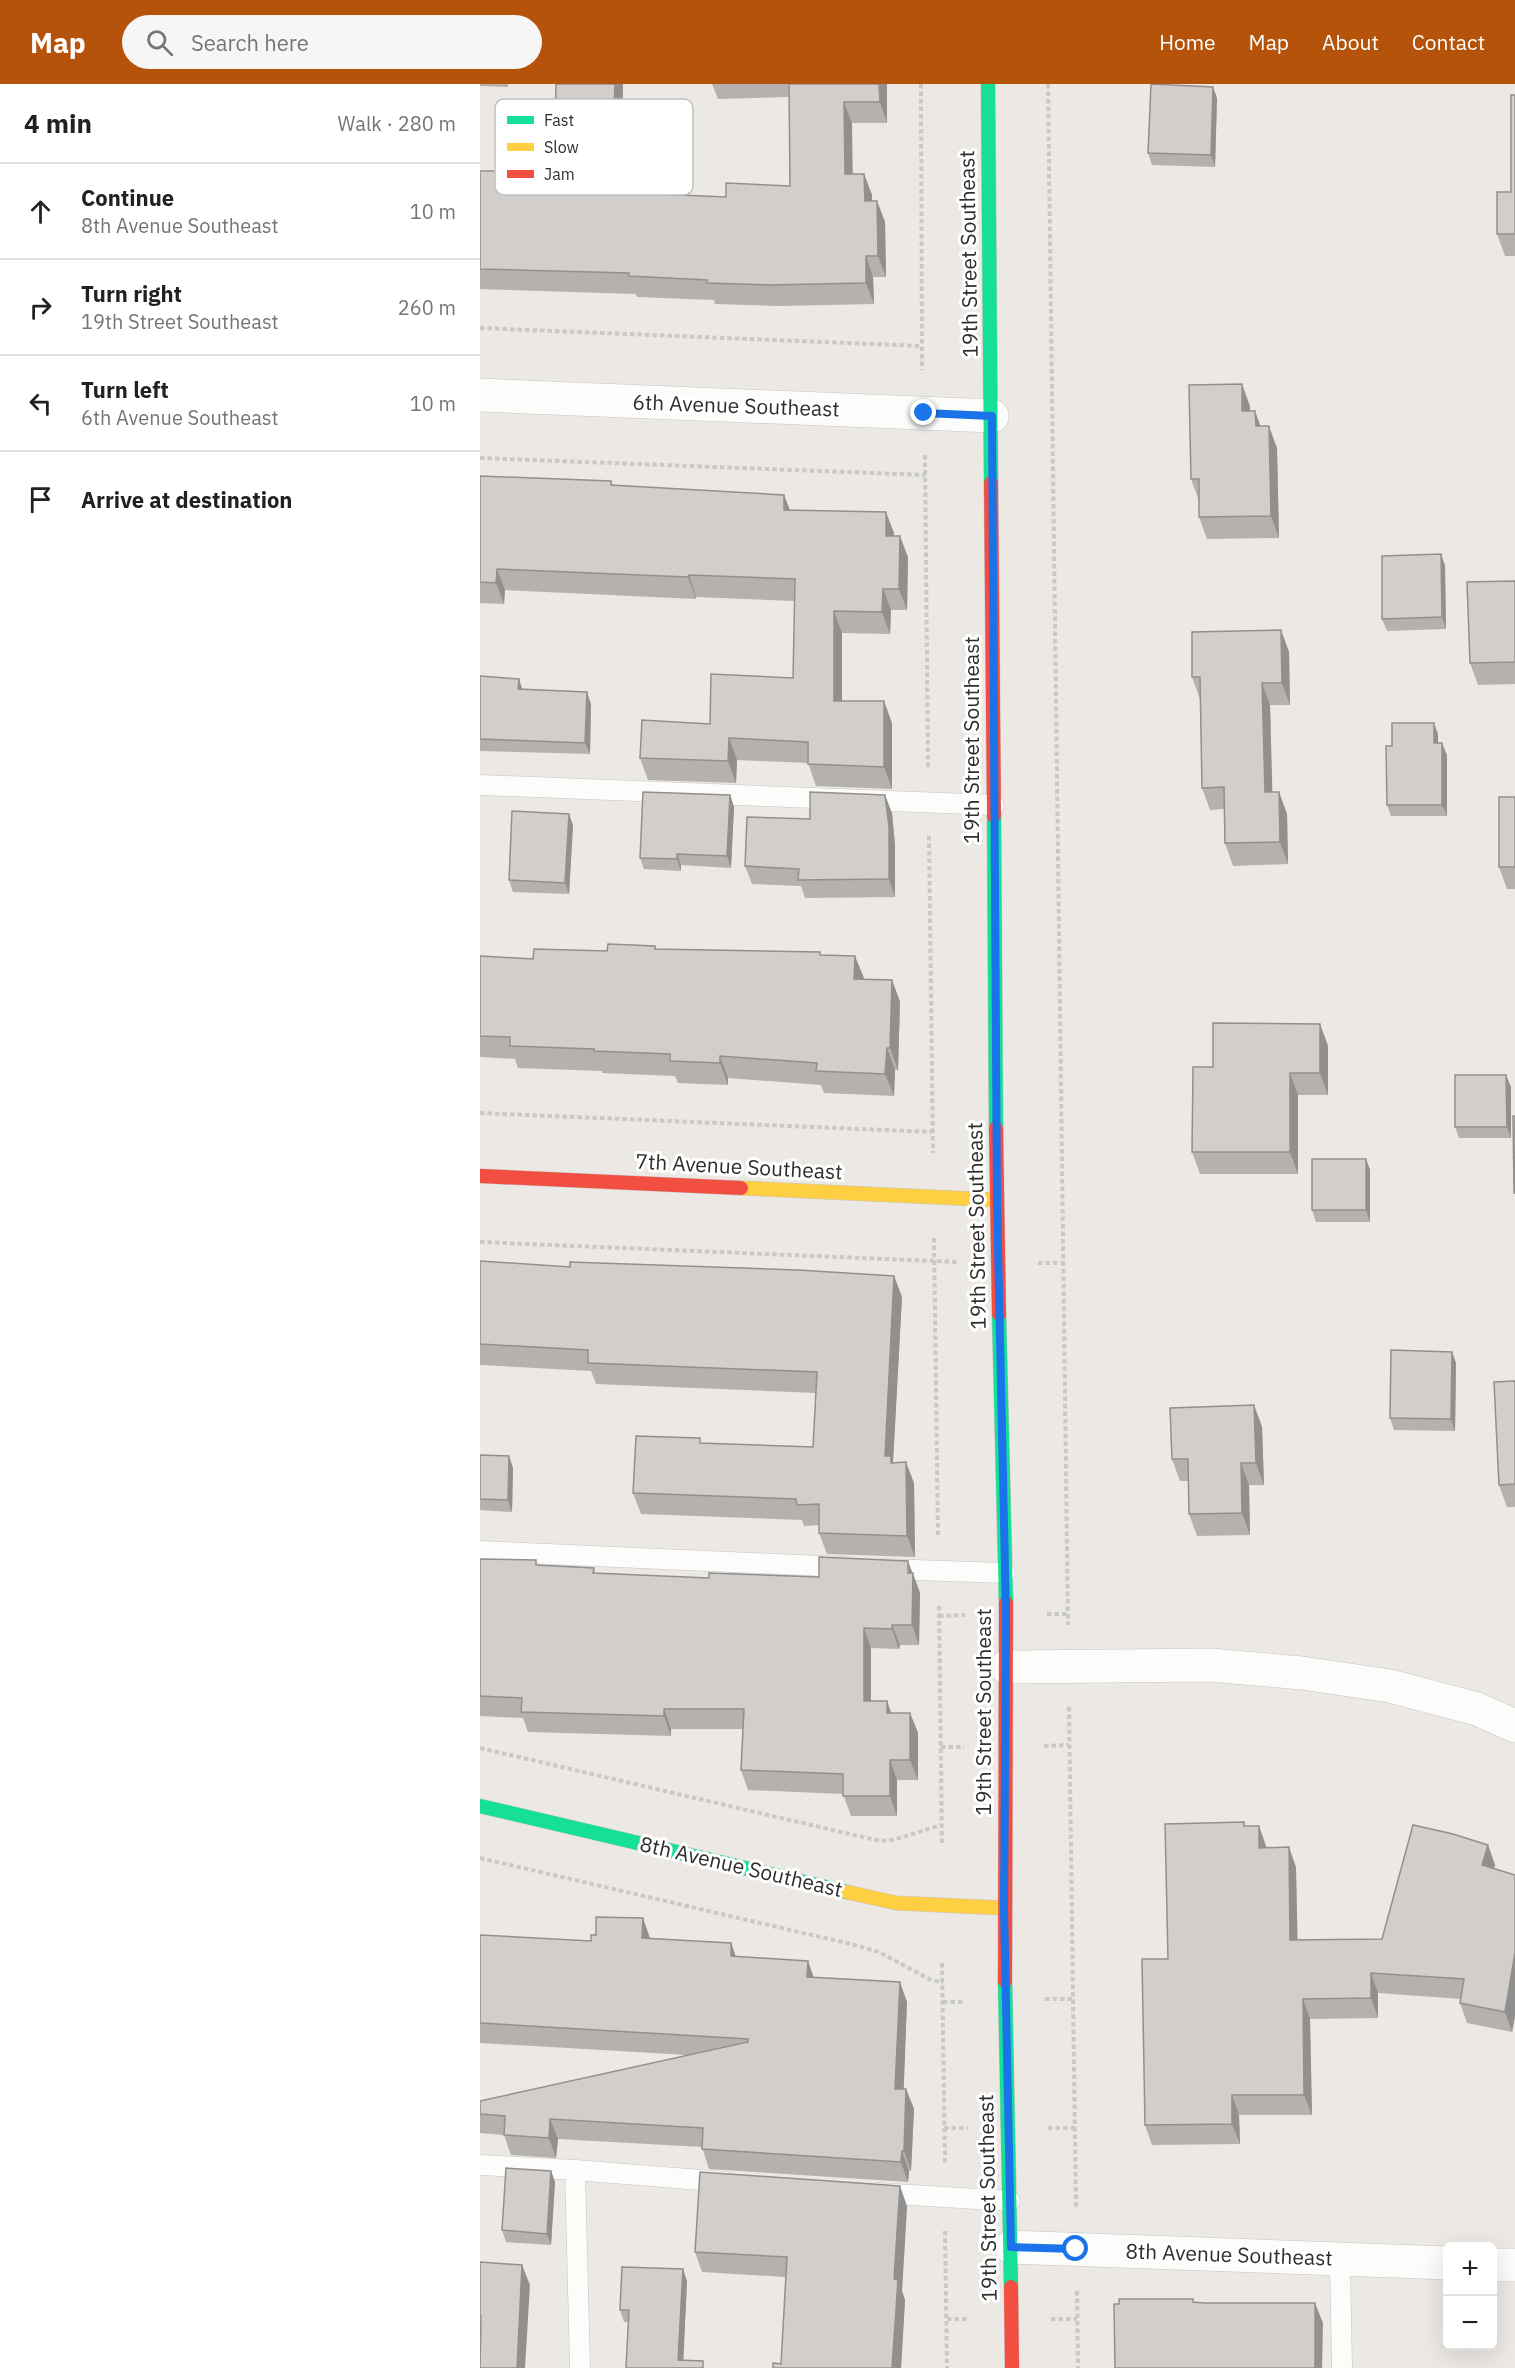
<!DOCTYPE html>
<html lang="en">
<head>
<meta charset="utf-8">
<style>
  body { margin:0; font-family:"IBM Plex Sans",sans-serif; background:#f6f6f6; color:#202124 }
  .controls { position:absolute; right:18px; bottom:18px; display:grid; overflow:hidden; border-radius:9px; box-shadow:0 6px 24px #0002 }
  .controls button { width:54px; height:54px; display:grid; place-items:center; padding:0; border:0; border-bottom:2px solid #e0e0e0; background:#fff; color:#202124; font:30px sans-serif }
  .stop { position:absolute; width:18px; height:18px; margin:-14px; border:4px solid #1a73e8; border-radius:50%; background:#fff }
  .stop.end { background:#1a73e8; border-color:#fff; box-shadow:0 2px 6px #0008 }
  .list { margin:0; padding:0; list-style:none }
  h2 { display:flex; justify-content:space-between; align-items:center; height:78px; margin:0; padding:0 24px; font-size:26px }
  h2 small { font-size:20px; font-weight:400; color:#757577 }
  .list li { display:grid; grid-template-columns:39px 1fr auto; gap:18px; align-items:center; box-sizing:border-box; height:96px; padding:0 24px; border-top:2px solid #e0e0e0 }
  .list b { display:block; font-size:22px; white-space:nowrap }
  .list p { margin:0; font-size:20px; white-space:nowrap; color:#757577 }
  .list em { font-size:20px; font-style:normal; color:#757577 }
  .icon { flex:none; width:33px; height:33px; fill:none; stroke:currentColor; stroke-width:2; stroke-linecap:round; stroke-linejoin:round }
  .map { position:relative; flex:none; width:1035px; height:2284px; overflow:hidden }
  header { display:flex; align-items:center; gap:36px; box-sizing:border-box; height:84px; padding:0 30px; background:#b45309; color:#fff }
  header strong { font-size:28px }
  nav { display:flex; gap:33px; margin-inline-start:auto; font-size:21px }
  .search { width:420px; height:54px; background:#f6f6f6; display:flex; align-items:center; gap:15px; box-sizing:border-box; padding:0 21px; border-radius:33px; color:#757577; font-size:22px }
  main { display:flex }
  aside { flex:1; background:#fff }
  .map>svg:first-child { display:block }
  .lines { fill:none; stroke-linecap:round; stroke-linejoin:round }
  .lane-casing { stroke:#c5c4c5; stroke-width:21 }
  .street-casing { stroke:#c5c4c5; stroke-width:34 }
  .fast-casing { stroke:#c5c4c5; stroke-width:15 }
  .slow-casing { stroke:#c5c4c5; stroke-width:15 }
  .jam-casing { stroke:#c5c4c5; stroke-width:15 }
  .path { stroke:#c9c9c8; stroke-width:4; stroke-dasharray:4.5 3; stroke-linecap:butt }
  .lane { stroke:#fcfcfb; stroke-width:20 }
  .street { stroke:#fcfcfb; stroke-width:33 }
  .fast { stroke:#16e098; stroke-width:14 }
  .slow { stroke:#ffcf43; stroke-width:14 }
  .jam { stroke:#f24e42; stroke-width:14 }
  .wall { fill:#b4b1af }
  .shaded-wall { fill:#92908e }
  .building { fill:#d1cecb; stroke:#92908e; stroke-width:1.5 }
  .route { stroke:#1a73e8; stroke-width:8 }
  .labels { text-anchor:middle; stroke-width:6; stroke-linejoin:round; paint-order:stroke }
  .street-label { font-size:21px; fill:#2e2e2e; stroke:#fff }
  .key { fill:#fff; stroke:#c0c0c0; stroke-width:1.5 }
  .key-label { font-size:16px; fill:#2e2e2e }
</style>
</head>
<body>
<header>
<strong>Map</strong>
<div class="search"><svg class="icon" aria-label="search" viewBox="0 0 24 24"><circle cx="10" cy="10" r="6"/><path d="M15 15l6 6"/></svg>Search here</div>
<nav><a>Home</a><a>Map</a><a>About</a><a>Contact</a></nav>
</header>
<main>
<aside>
<h2>4 min<small>Walk · 280 m</small></h2>
<ul class="list">
<li><svg class="icon" aria-label="ahead" viewBox="0 0 24 24"><path d="M12 20V5M6 11l6-6 6 6"/></svg><div><b>Continue</b><p>8th Avenue Southeast</p></div><em>10 m</em></li>
<li><svg class="icon" aria-label="right" viewBox="0 0 24 24"><path d="M7 20v-9h11M14 6l5 5-5 5"/></svg><div><b>Turn right</b><p>19th Street Southeast</p></div><em>260 m</em></li>
<li><svg class="icon" aria-label="left" viewBox="0 0 24 24"><path d="M17 20v-9H6M10 6l-5 5 5 5"/></svg><div><b>Turn left</b><p>6th Avenue Southeast</p></div><em>10 m</em></li>
<li><svg class="icon" aria-label="arrive" viewBox="0 0 24 24"><path d="M6 21V4h12l-3 4 3 4H6"/></svg><div><b>Arrive at destination</b></div></li>
</ul>
</aside>
<div class="map">
<svg width="1035" height="2284" viewBox="0 0 1035 2284">
  <rect width="100%" height="100%" fill="#ece8e4"/>
  <g class="lines">
    <defs>
      <path id="lane" d="M0,701L514,721
        M0,1467L366,1483
        M404,1485L525,1489
        M0,2081L95,2086L246,2098
        M95,2086L100,2284
        M398,2109L530,2117
        M860,2175L862,2284"/>
      <path id="street" d="M0,311L512,332
        M526,1583L730,1581L822,1589L910,1602L997,1625L1035,1642
        M531,2163L968,2179
        M1012,2181H1035"/>
      <path id="fast" d="M508,0L511,399
        M514,732L516,1044
        M519,1230L526,1519
        M0,1722L367,1808
        M525,1897L531,2203"/>
      <path id="slow" d="M261,1104L517,1116
        M367,1808L416,1819L524,1824"/>
      <path id="jam" d="M511,399L514,732
        M516,1044L519,1230
        M0,1092L261,1104
        M525,1897L526,1519
        M531,2203L532,2284"/>
    </defs>
    <use href="#lane" class="lane-casing"/>
    <use href="#street" class="street-casing"/>
    <use href="#fast" class="fast-casing"/>
    <use href="#slow" class="slow-casing"/>
    <use href="#jam" class="jam-casing"/>
    <path class="path" d="M441,0L442,286
      M568,0L588,1541
      M0,244L442,262
      M445,371L448,684
      M0,374L445,391
      M449,752L453,1069
      M0,1029L452,1048
      M454,1154L458,1454
      M0,1158L479,1178
      M558,1179H584
      M459,1522L462,1761
      M567,1530H588
      M459,1532L485,1531
      M589,1623L596,2125
      M564,1662L589,1661
      M461,1663H484
      M0,1664L400,1757L413,1756L461,1741
      M0,1774L375,1861L399,1868L453,1897L463,1898
      M462,1879L465,2079
      M565,1915H593
      M463,1918H485
      M464,2044H488
      M568,2044H595
      M465,2147L467,2284
      M597,2207L598,2284
      M467,2235H489
      M571,2235H597"/>
    <use href="#lane" class="lane"/>
    <use href="#street" class="street"/>
    <use href="#fast" class="fast"/>
    <use href="#slow" class="slow"/>
    <use href="#jam" class="jam"/>
  </g>
  <path class="wall" d="M0,0H28V3L0,2Z
    M76,0H143L142,44H139L137,109L246,113L310,102L309,13L238,15L232,0H407V39H372V90H384L392,111V117H397L405,138L406,193H393L394,220L298,222L235,220L234,216L157,213L156,210L0,205V87H74Z
    M1035,11V172H1025L1017,150L1031,108Z
    M737,14L735,83L672,81L668,69Z
    M770,322V327H775L780,342L797,364L799,454L727,455L719,433V417L711,395Z
    M0,392L131,397L133,401L304,411L310,426L414,449V452L428,473L427,526H411L410,550L362,549V617L412,639V705L336,702L328,679L257,676L256,699L168,696L160,674L230,640L313,594L315,517L216,513V515L25,506L24,520L0,519Z
    M961,470L965,482L966,545L907,547L902,535Z
    M1035,497V600L998,601L990,579Z
    M801,546L809,568L810,621H790L792,708H799L807,730L808,780L753,782L745,759L744,725L730,726L722,704L720,615L712,593Z
    M0,592L43,605L111,620L110,670L0,667Z
    M958,650V659L967,671V732H911L907,721L912,662Z
    M250,711L254,723L251,784L201,781V787L164,785L160,774Z
    M1035,713V805H1027L1019,783Z
    M412,729L415,761V813L325,814L321,802L272,800L265,782L330,735Z
    M93,741L89,810L33,808L29,796Z
    M175,862L176,865L341,871L383,895L412,896L420,918L418,986H415L414,1012L344,1009L341,1001L248,994V1001L198,999L195,992L122,989V987L38,984L35,975L0,973V872L53,875Z
    M840,940L848,962V1011H818V1090H720L712,1068L733,983Z
    M1031,1003V1054H979L975,1043Z
    M886,1075L890,1086V1138H836L832,1126Z
    M0,1177L90,1183L414,1192L422,1213L413,1378L434,1399L435,1473L347,1470L339,1449V1441L324,1442L322,1436L161,1430L153,1409L222,1359L333,1363L336,1309L116,1300L111,1287L0,1281Z
    M972,1268L976,1279L975,1347L914,1346L910,1334Z
    M1035,1297V1423H1027L1019,1401Z
    M774,1321L782,1343L784,1401H769L770,1451L717,1452L709,1430L708,1397H700L692,1375Z
    M0,1371L29,1372L33,1384L32,1428L0,1426Z
    M0,1475L58,1482L114,1484L115,1489L229,1494L339,1493L433,1489L440,1509L439,1561H420L419,1565L391,1564V1617H407L411,1629H430L438,1649V1696H417V1732H371L363,1710L268,1706L261,1686L263,1645H191V1652L48,1648L43,1634L0,1632Z
    M764,1738L765,1742H779L786,1764L816,1783L817,1856L902,1855L1008,1761L1015,1781L1014,1784L1035,1791V1932L1032,1948L987,1939L980,1919L981,1915L898,1909V1934L830,1935L832,2031H759L760,2060L672,2061L665,2041L688,1875Z
    M0,1851L111,1857L170,1855L251,1859L256,1873L427,1918L423,2005H426L434,2025L431,2087H429L428,2098L229,2085L222,2063L78,2055L76,2074L31,2071L24,2051L0,2049V2017L207,1971L0,1959Z
    M71,2087L75,2098L71,2161L26,2158L22,2146Z
    M427,2122L422,2207L425,2216L421,2284H293L301,2280L306,2193L222,2188L215,2168Z
    M207,2197L203,2276L146,2284L148,2238H144L140,2226Z"/>
  <path class="shaded-wall" d="M135,0H143L142,44L134,23Z
    M399,0H407V39L400,18Z
    M733,3L737,14L735,83L731,71Z
    M364,18L372,39L373,111L365,90Z
    M131,23L139,44L136,129L128,108Z
    M384,90L392,111V138L385,117Z
    M397,117L405,138L406,193L398,172Z
    M386,172L393,193L394,220L386,199Z
    M762,300L770,322V349L762,327Z
    M775,327L783,349L776,342Z
    M789,342L797,364L799,454L791,432Z
    M304,411L312,432L304,426Z
    M406,428L414,449V473L406,452Z
    M420,452L428,473L427,526L419,505Z
    M961,470L965,482L966,545L962,533Z
    M17,485L25,506L24,520L16,499Z
    M209,491L216,513V515L208,493Z
    M403,505L411,526L410,550L402,528Z
    M354,527L362,549V639L354,617Z
    M801,546L809,568L810,621L802,599Z
    M39,595L43,607L38,605Z
    M782,599L790,621L793,730L785,708Z
    M107,608L111,620L110,670L105,659Z
    M404,617L412,639V705L404,683Z
    M954,639L958,650V671L954,659Z
    M249,654L257,676L256,699L248,677Z
    M962,659L967,671V732L962,721Z
    M799,708L807,730L808,780L800,758Z
    M250,711L254,723L251,784L247,772Z
    M405,711L412,729L415,761V813L409,795Z
    M89,730L93,741L89,810L85,799Z
    M197,770L201,781V787L197,775Z
    M375,872L384,894L382,917L374,895Z
    M412,896L420,918L418,986L410,964Z
    M840,940L848,962V1011L840,989Z
    M407,964L415,986L414,1012L405,990Z
    M240,972L248,994V1001L240,979Z
    M810,989L818,1011V1090L810,1068Z
    M1026,991L1031,1003V1054L1027,1043Z
    M886,1075L890,1086V1138L886,1126Z
    M414,1192L422,1213L413,1378L418,1393L405,1372Z
    M972,1268L976,1279L975,1347L971,1335Z
    M774,1321L782,1343L784,1401L776,1379Z
    M29,1372L33,1384L32,1428L28,1416Z
    M426,1378L434,1399L435,1473L427,1452Z
    M761,1379L769,1401L770,1451L762,1429Z
    M428,1477L440,1509L439,1561L432,1541Z
    M412,1541L420,1561L419,1565L412,1545Z
    M384,1544L391,1564V1637L384,1617Z
    M407,1617L414,1637L407,1629Z
    M184,1625L191,1645V1652L184,1632Z
    M430,1629L438,1649V1696L430,1676Z
    M410,1676L417,1696V1732L410,1712Z
    M779,1742L786,1762L787,1784L779,1764Z
    M1008,1761L1015,1781L1009,1801L1002,1781Z
    M809,1763L816,1783L818,1876L810,1856Z
    M163,1834L170,1854V1874L162,1854Z
    M251,1859L258,1879L251,1872Z
    M1035,1869V1932L1032,1948L1025,1928Z
    M328,1877L335,1897L327,1893Z
    M891,1889L898,1909V1934L891,1914Z
    M420,1898L427,1918L423,2025L415,2005Z
    M823,1915L830,1935L832,2031L824,2011Z
    M426,2005L434,2025L431,2087L424,2067Z
    M752,2011L759,2031L760,2060L752,2040Z
    M70,2035L78,2055L76,2074L69,2054Z
    M422,2067L429,2087L428,2098L421,2078Z
    M71,2087L75,2098L71,2161L67,2150Z
    M420,2102L427,2122L422,2207L425,2216L421,2284H412L414,2195Z
    M42,2181L50,2201L45,2284H37Z
    M203,2185L207,2197L203,2284L198,2276Z
    M835,2219L843,2239L842,2284H835Z"/>
  <path class="building" d="M76,0H135L134,23H131L128,108L246,113V99L310,102L309,0H399L400,18H364L365,90H384L385,117H397L398,172H386V199L290,201L227,199V196L149,192V189L0,185V87H74Z
    M671,0L733,3L731,71L668,69Z
    M1031,11H1035V150H1017V108H1031Z
    M762,300V327H775L776,342H789L791,432L719,433V395H711L709,301Z
    M0,392L131,397V401L304,411V426L406,428V452H420L419,505H403L402,528L354,527V617H404V683L328,680V658L249,654L248,677L160,674L162,636L230,640L231,590L313,594L315,495L209,491L208,493L17,485L16,499L0,498Z
    M961,470L962,533L902,535V472Z
    M1035,497V578L990,579L987,498Z
    M801,546L802,599H782L785,708H799L800,758L745,759L744,703L722,704L720,593H712V548Z
    M0,592L39,595L38,605L107,608L105,659L0,655Z
    M912,639H954V659H962V721H907L906,662H912Z
    M163,708L250,711L247,772L197,770V775L160,774Z
    M330,708L405,711L409,743V795L318,796L319,785L265,782L267,733L330,735Z
    M1019,713H1035V783H1019Z
    M32,727L89,730L85,799L29,796Z
    M128,860L175,862V865L340,868V871L375,872L374,895L412,896L410,964H407L405,990L336,987L337,979L240,972V979L190,977V970L114,967V965L30,962V953L0,952V872L53,875L54,865L127,867Z
    M733,939L840,940V989H810V1068H712L713,983H733Z
    M975,991H1026L1027,1043H975Z
    M1033,1032H1035V1109H1034Z
    M832,1075H886V1126H832Z
    M0,1177L90,1183V1178L318,1186L414,1192L405,1372H411V1379L426,1378L427,1452L339,1449V1420L317,1421L316,1415L153,1409L156,1352L220,1354V1359L333,1363L337,1288L108,1279V1266L0,1260Z
    M911,1266L972,1268L971,1335L910,1334Z
    M1035,1297V1400L1019,1401L1014,1298Z
    M774,1321L776,1379H761L762,1429L709,1430L708,1375H692L690,1324Z
    M0,1371L29,1372L28,1416L0,1415Z
    M339,1473L428,1477V1489H433L432,1541H412V1545L384,1544V1617H407V1629H430V1676H410V1712H363V1690L261,1686L264,1625H184V1632L41,1628L42,1614L0,1612V1475L56,1476V1481L114,1484L113,1489L229,1494V1489L339,1493Z
    M764,1738V1742H779V1764L809,1763L810,1856L902,1855L933,1741L973,1750L1008,1761L1002,1781L1035,1791V1869L1025,1928L980,1919L984,1895L891,1889V1914L823,1915L824,2011H752V2040L665,2041L662,1875H688L685,1740Z
    M116,1833L163,1834L162,1854L251,1859V1872L328,1877L327,1893L420,1898L415,2005H426L424,2067H422L421,2078L222,2065L223,2044L70,2035L69,2054L24,2051L25,2032L0,2030V2017L268,1958V1955L0,1939V1851L111,1857V1851H116Z
    M26,2084L71,2087L67,2150L22,2146Z
    M220,2088L420,2102L414,2195L418,2196L412,2284H293V2279L301,2280L307,2173L215,2168Z
    M0,2178L42,2181L37,2284H0L1,2232H0Z
    M142,2183L203,2185L198,2276L223,2277V2284H146L149,2226H140Z
    M639,2215H713V2218L724,2219H835V2284H635L634,2220H639Z"/>
  <g class="lines">
    <path class="route" d="M444,329L512,332L517,1116L526,1531L524,1824L531,2163L596,2165"/>
  </g>
  <g class="labels">
    <g class="street-label">
      <text transform="translate(489 170) rotate(-91)" y="7">19th Street Southeast</text>
      <text transform="translate(256 322) rotate(2)" y="7">6th Avenue Southeast</text>
      <text transform="translate(492 656) rotate(-90)" y="7">19th Street Southeast</text>
      <text transform="translate(259 1083) rotate(3)" y="7">7th Avenue Southeast</text>
      <text transform="translate(497 1142) rotate(-91)" y="7">19th Street Southeast</text>
      <text transform="translate(504 1628) rotate(-90)" y="7">19th Street Southeast</text>
      <text transform="translate(261 1783) rotate(13)" y="7">8th Avenue Southeast</text>
      <text transform="translate(508 2114) rotate(-91)" y="7">19th Street Southeast</text>
      <text transform="translate(749 2171) rotate(2)" y="7">8th Avenue Southeast</text>
    </g>
  </g>
  <rect x="15" y="15" width="198" height="96" rx="9" class="key"/>
  <rect x="27" y="32" width="27" height="8" fill="#16e098"/>
  <rect x="27" y="59" width="27" height="8" fill="#ffcf43"/>
  <rect x="27" y="86" width="27" height="8" fill="#f24e42"/>
  <g class="key-label">
    <text x="64" y="42">Fast</text>
    <text x="64" y="69">Slow</text>
    <text x="64" y="96">Jam</text>
  </g>
</svg>
<div class="controls">
<button>+</button>
<button>−</button>
</div>
<div class="stop" style="left:596px;top:2165px"></div>
<div class="stop end" style="left:444px;top:329px"></div>
</div>
</main>
</body>
</html>
